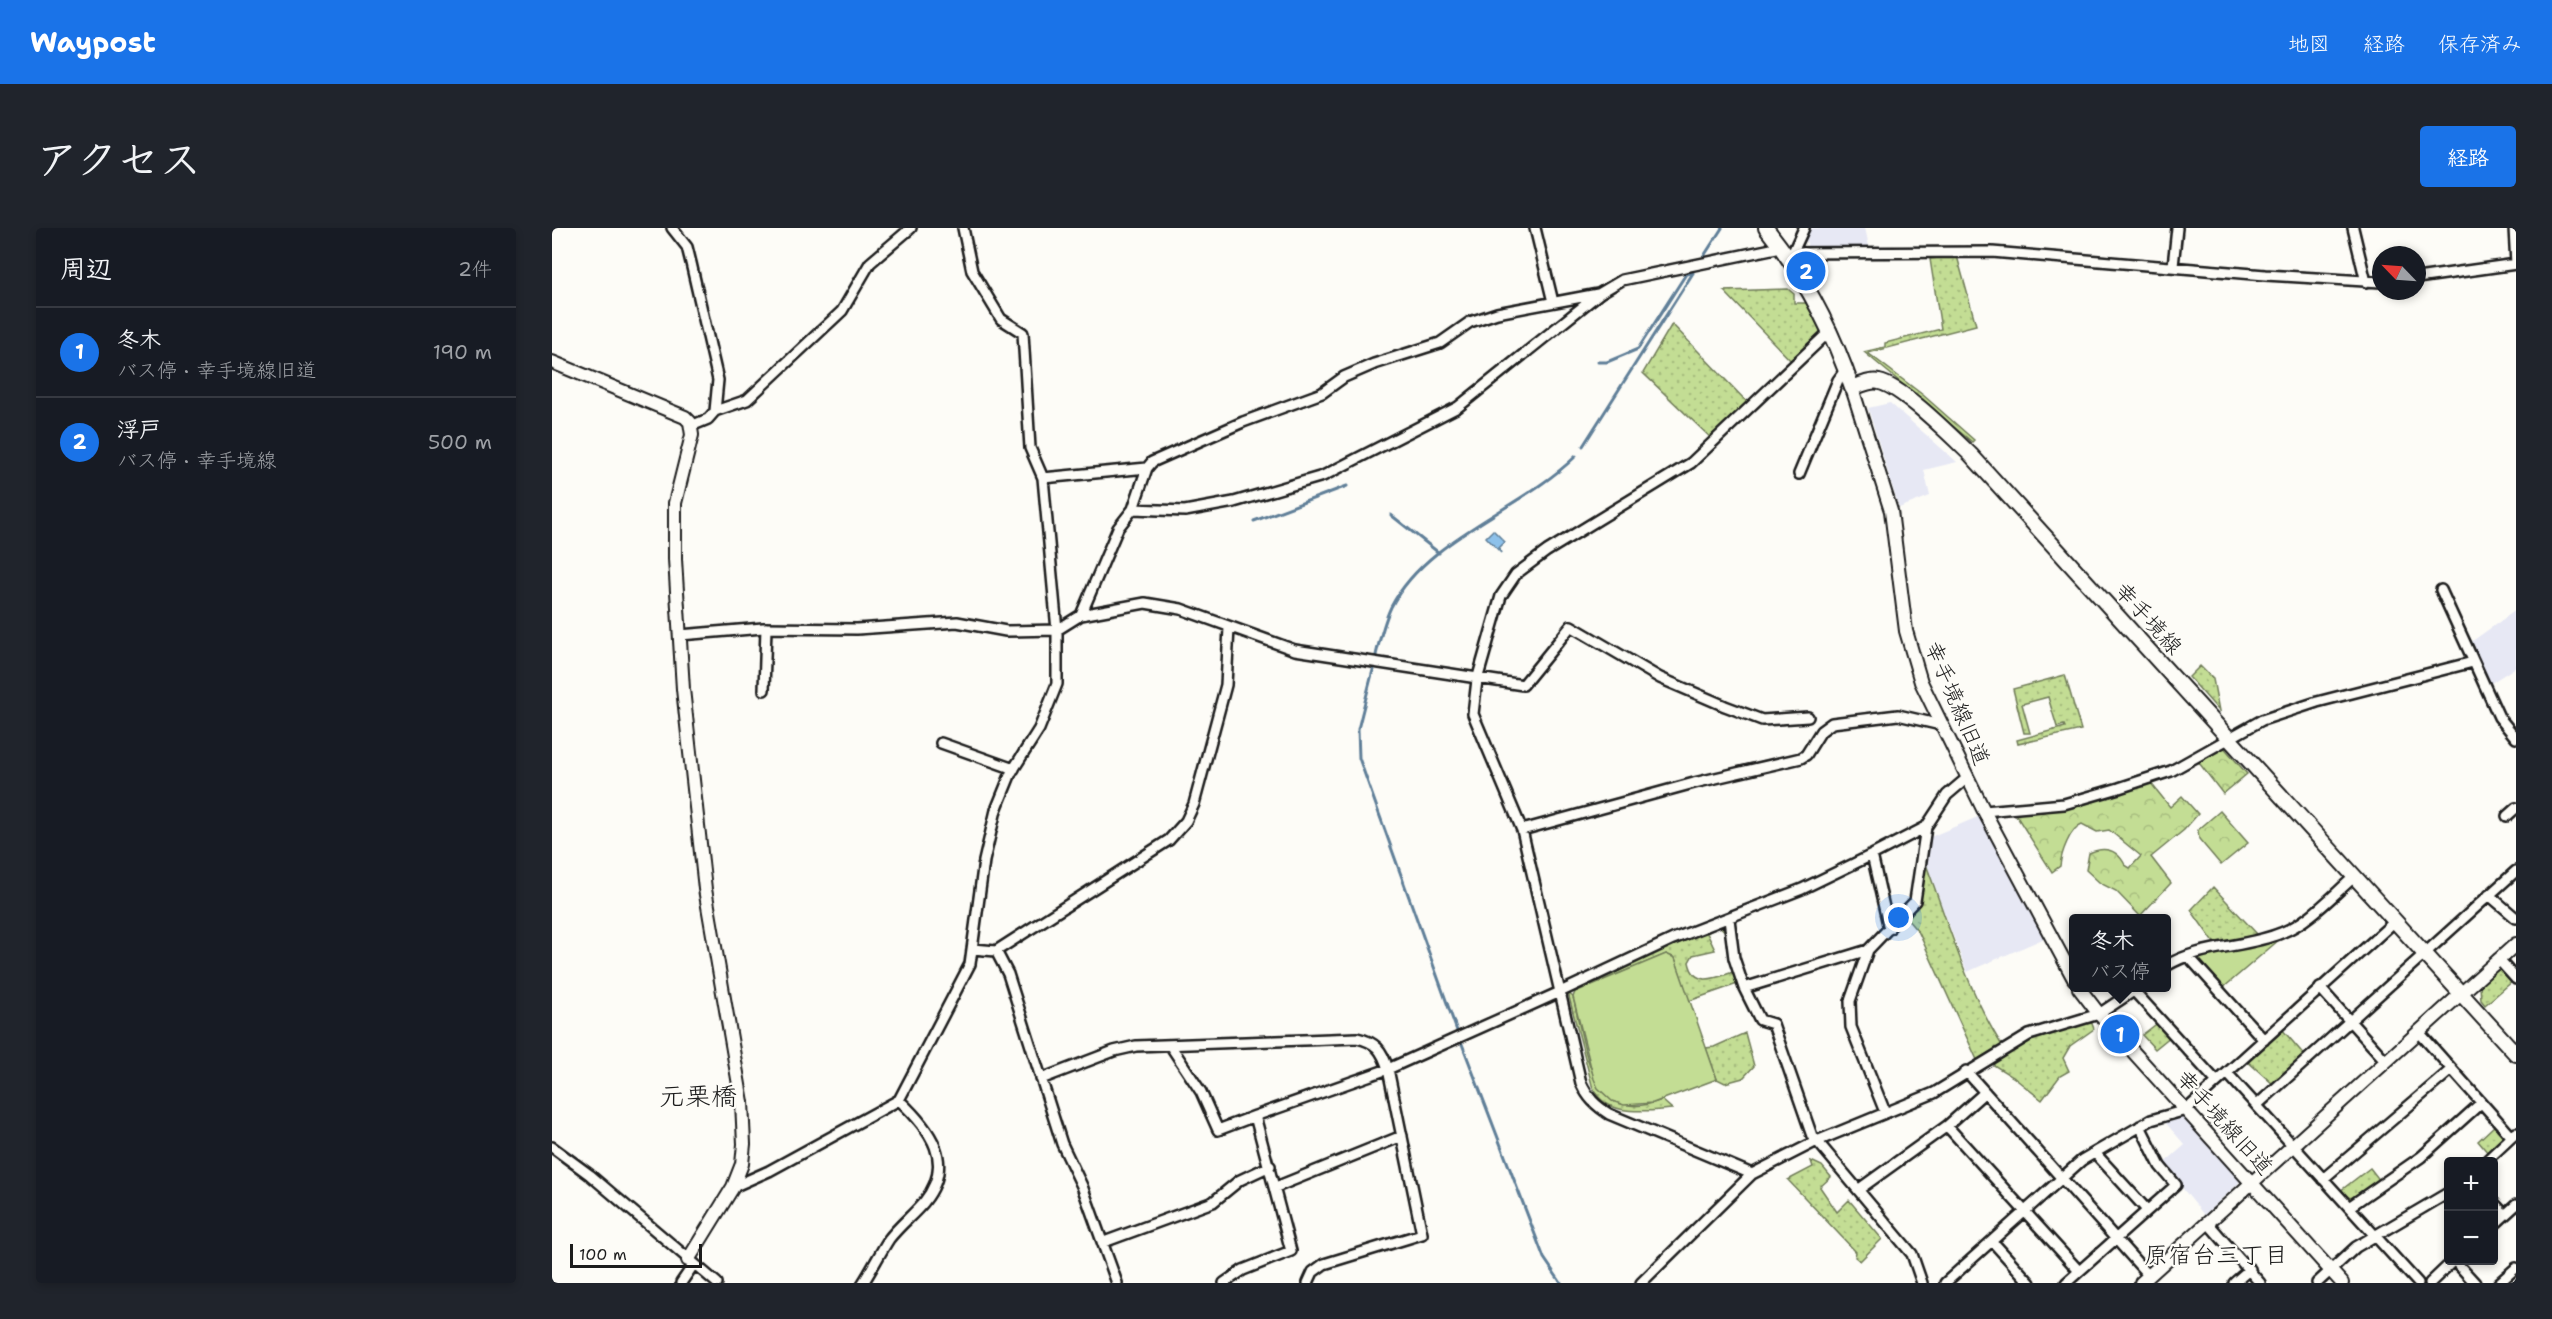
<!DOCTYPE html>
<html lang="ja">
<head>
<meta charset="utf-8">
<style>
  body { margin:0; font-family:"Shantell Sans","Klee One",sans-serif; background:#20242c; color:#f1f3f6 }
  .controls { position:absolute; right:18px; bottom:18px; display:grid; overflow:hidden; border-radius:6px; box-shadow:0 3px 9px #0003 }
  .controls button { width:54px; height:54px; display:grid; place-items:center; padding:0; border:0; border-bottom:2px solid #363941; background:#171b24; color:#f1f3f6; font:30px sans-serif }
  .compass { position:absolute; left:1820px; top:18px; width:54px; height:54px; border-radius:50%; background:#171b24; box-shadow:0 3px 9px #0003; rotate:295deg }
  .scale { position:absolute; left:18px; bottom:15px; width:132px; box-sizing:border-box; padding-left:6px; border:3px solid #1c1c1c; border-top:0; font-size:16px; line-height:21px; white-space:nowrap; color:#1c1c1c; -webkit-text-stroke:4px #fdfcf7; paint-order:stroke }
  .you { position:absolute; left:1347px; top:690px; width:21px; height:21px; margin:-15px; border:4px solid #fff; border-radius:50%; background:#1a73e8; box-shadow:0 0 0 9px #1a73e833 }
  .badge { display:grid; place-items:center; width:39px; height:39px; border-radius:50%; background:#1a73e8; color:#fff; font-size:20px; font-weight:700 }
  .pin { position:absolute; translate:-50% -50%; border:3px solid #fff; box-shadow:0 2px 6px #0006 }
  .popup { position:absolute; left:1517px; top:686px; width:102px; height:78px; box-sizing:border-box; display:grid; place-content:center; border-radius:6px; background:#171b24; filter:drop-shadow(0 2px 4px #0005); font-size:20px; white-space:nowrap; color:#9ea1a6 }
  .popup b { font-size:22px; color:#f1f3f6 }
  .popup::after { content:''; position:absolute; left:50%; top:100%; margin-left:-12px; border:12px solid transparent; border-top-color:#171b24 }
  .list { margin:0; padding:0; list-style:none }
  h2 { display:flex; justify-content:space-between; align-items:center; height:78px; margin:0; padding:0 24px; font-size:26px }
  h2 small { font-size:20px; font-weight:400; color:#9ea1a6 }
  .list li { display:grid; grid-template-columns:39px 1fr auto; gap:18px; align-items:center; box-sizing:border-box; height:90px; padding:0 24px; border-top:2px solid #363941 }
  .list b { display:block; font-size:22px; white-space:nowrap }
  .list p { margin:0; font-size:20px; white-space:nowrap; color:#9ea1a6 }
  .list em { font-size:20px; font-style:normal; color:#9ea1a6 }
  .map { position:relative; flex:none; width:1964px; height:1055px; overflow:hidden; border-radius:6px }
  header { display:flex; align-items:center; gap:36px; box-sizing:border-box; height:84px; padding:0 30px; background:#1a73e8; color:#fff }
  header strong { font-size:28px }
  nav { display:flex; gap:33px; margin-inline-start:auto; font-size:21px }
  .intro { display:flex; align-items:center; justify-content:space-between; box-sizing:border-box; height:144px; padding:0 36px }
  h1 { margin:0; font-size:42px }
  .button { padding:15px 27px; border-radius:6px; background:#1a73e8; color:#fff; font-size:21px; font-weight:700 }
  main { display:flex; gap:36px; padding:0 36px }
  aside { flex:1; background:#171b24; border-radius:6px; box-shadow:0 3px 9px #0003 }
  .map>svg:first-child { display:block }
  .built { fill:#e7e8f4 }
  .grass { fill:url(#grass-dots); stroke:#707c58; stroke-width:1.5 }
  .forest { fill:url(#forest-crowns); stroke:#707c58; stroke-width:1.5 }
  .park { fill:#c3dd94; stroke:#707c58; stroke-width:1.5 }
  .water { fill:#8dc1ea; stroke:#607f98; stroke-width:1.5 }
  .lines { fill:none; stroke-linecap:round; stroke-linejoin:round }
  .stream { stroke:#607f98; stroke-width:3 }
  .minor-casing { stroke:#1c1c1c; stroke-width:14 }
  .tertiary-casing { stroke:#1c1c1c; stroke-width:16 }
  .secondary-casing { stroke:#1c1c1c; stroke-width:18 }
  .minor { stroke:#fdfcf7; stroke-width:9 }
  .tertiary { stroke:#fdfcf7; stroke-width:12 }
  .secondary { stroke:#fdfcf7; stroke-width:14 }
  .labels { text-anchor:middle; stroke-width:4.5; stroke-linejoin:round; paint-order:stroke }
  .street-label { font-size:22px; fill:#1c1c1c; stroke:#fdfcf7 }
  .neighbourhood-label { font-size:24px; fill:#1c1c1c; stroke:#fdfcf7 }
  .quarter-label { font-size:26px; fill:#1c1c1c; stroke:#fdfcf7 }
</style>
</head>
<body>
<header>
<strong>Waypost</strong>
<nav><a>地図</a><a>経路</a><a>保存済み</a></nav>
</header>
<div class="intro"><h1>アクセス</h1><a class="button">経路</a></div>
<main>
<aside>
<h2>周辺<small>2件</small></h2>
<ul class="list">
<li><span class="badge">1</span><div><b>冬木</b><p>バス停 · 幸手境線旧道</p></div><em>190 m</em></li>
<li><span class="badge">2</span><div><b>浮戸</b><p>バス停 · 幸手境線</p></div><em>500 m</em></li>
</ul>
</aside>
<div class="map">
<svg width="1964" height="1055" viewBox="0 0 1964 1055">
  <defs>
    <pattern id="grass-dots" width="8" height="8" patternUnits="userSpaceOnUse" patternTransform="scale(1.5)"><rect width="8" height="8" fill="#c3dd94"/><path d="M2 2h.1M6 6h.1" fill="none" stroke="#a7bd7f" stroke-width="1.8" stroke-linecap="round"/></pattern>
    <pattern id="forest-crowns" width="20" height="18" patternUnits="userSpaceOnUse" patternTransform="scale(1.5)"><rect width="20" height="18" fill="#c3dd94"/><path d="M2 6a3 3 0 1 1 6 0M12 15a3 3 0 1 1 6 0" fill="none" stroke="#a7bd7f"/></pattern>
  </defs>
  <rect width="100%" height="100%" fill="#fdfcf7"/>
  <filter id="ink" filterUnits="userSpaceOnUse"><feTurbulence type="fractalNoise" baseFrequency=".0167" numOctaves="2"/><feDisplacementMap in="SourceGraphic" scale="12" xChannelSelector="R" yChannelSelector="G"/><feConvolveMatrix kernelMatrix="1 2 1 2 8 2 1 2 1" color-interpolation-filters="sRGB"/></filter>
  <g filter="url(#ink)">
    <path class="built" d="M1254,0H1313L1317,18H1255V14L1248,13Z
      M1338,175L1405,234L1372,242L1378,268L1347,280L1316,180Z
      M1964,382V439L1936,457L1917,418L1919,414Z
      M1428,588L1493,710L1415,744L1372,631L1376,610Z
      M1632,887L1689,949L1686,956L1652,987L1611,936L1633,917L1611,892Z"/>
    <path class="grass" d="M1405,28L1424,97L1316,125L1371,167L1422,212L1420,214L1312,124L1333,119V115L1389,101L1378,31Z
      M1236,61L1242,66V75H1256L1271,104L1241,135L1172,63Z
      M1120,96L1195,174L1205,166L1160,211L1091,145Z
      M1648,438L1661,451L1667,483L1637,449Z
      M1513,447L1529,502L1466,516L1465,512L1513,499L1512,497L1505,499L1496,469L1470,476L1478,505H1472L1461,461Z
      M1372,631C1396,694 1415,763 1451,819L1426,834L1367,705L1354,690C1369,675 1370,652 1372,631Z
      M1661,659L1706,707V710L1665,719L1639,682Z
      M1167,697L1174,699L1175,705L1167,698L1155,705L1163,722L1141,727L1137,734C1142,760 1164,750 1181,744L1188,755L1137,773L1123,730L1114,726L1023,764L1017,761Z
      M1946,742H1951L1962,752L1933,777L1929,772L1928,758Z
      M1016,765L1021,769C1034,819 1037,900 1110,872L1120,881C1093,883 1051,890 1040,857Z
      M1539,793L1542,801L1518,818L1511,830L1517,843L1508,848L1490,872L1461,849L1440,836L1439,834L1478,810Z
      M1607,794L1619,808L1603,821L1590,807Z
      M1729,800L1754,829L1722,857L1694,832Z
      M1193,805L1202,838L1191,850L1173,855L1165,851L1154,820L1162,819Z
      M1943,897L1952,906V910L1936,925L1926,913Z
      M1259,933L1270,938L1279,949L1268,959L1285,984L1297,972L1330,1011L1308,1033L1303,1029L1304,1024L1236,952L1261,939Z
      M1818,940L1829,954L1800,974L1788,963Z"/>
    <path class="forest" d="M1670,517L1695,546L1671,566L1644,531Z
      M1598,554L1618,579L1630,568L1646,586L1632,602L1599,629L1619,655L1588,688L1564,663L1548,655L1534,642L1537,625C1553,618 1565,621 1573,637L1578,640L1589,628L1557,602L1545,604L1530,596C1518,600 1509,626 1508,638L1500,644L1462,584Z
      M1668,583L1696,615L1669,637L1647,611L1646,602Z"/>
    <path class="park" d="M1728,711L1671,760L1646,732V729Z
      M1114,726L1123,730L1165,851L1101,875L1072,877L1060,873L1046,860L1042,851L1021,769L1023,764Z"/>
    <path class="water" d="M941,302L953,314L947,320L949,325L934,309Z"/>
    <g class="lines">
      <path class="stream" d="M1152,28L1170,0
        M1046,134H1055L1086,121L1134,46L1141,45
        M1031,218L1141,45
        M839,287L887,325
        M702,293L795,258
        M824,427C828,410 832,394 839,379C875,309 969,282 1024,228
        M821,442L806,501L807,530L905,803
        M910,816L992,1030L1009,1055"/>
      <defs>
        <path id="minor" d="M120,0L135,19L139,35L166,152L163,183
          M983,0L1001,74
          M1801,0L1814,54
          M1962,0L1964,36
          M1241,24L1252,0
          M1234,25L1440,24L1713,47L1829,54
          M1621,38L1625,0
          M1865,50L1964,36
          M139,198L156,191L163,183L195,172L290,83L318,35L359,0
          M1247,246L1286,152L1294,141
          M491,250L595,240
          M581,281L595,240L600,234L691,194L770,165L792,149L822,136L888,115L918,94L945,85L1046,66
          M1889,362L1947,489L1964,510
          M529,387L566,300L581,281L633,283L682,274L771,248L906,179L1048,65L1070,52L1229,19
          M128,407L211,400L305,401L405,394L454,403L505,402L529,387L593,375L629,381L743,422L971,457L1019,398L1108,450L1173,478L1210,492L1256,489
          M212,462L214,400
          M389,515L462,541
          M1432,583L1512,576L1567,560L1619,543L1710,492L1765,474L1921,434
          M1955,588L1964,580
          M970,602L1142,555L1249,530L1254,527L1269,503L1280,495L1346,487L1389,497
          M1320,627L1337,701
          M1937,667L1964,690
          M1177,691L1182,730L1192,760L1316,722
          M421,721L444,723L456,746L510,916L530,958L565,1055
          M444,723L617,612L634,593L642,576L674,457L677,400
          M1636,728L1712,812
          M1946,731L1964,751
          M1614,738C1648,717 1693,720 1729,705C1756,695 1780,668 1802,649
          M1768,760L1833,832
          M1582,763L1665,854
          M1866,803L1960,909
          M618,817L649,864L666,902L703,888
          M1414,843L1597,1048
          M1675,845L1866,1055
          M489,851L562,823L584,818L805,810C824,814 830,822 836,841L870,1006L772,1036L761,1044L756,1055
          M1705,877L1964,643
          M1333,884L1299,799L1298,773L1316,722L1363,673L1374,599
          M1395,898L1527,1043
          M0,919L38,947L165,1055
          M1543,925L1595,982
          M1933,934L1964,905
          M1200,946L1057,886C1043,877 1036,870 1029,855L1008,764L1121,711L1250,661L1320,627L1374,599L1395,567L1415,550
          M1771,951L1900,841
          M181,959L217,943L347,872L418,736L432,633L444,582L459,545L487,501L505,456V402L491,250L478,220L471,105L449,91L420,43L411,0
          M724,959L850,908
          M1306,962L1395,898L1433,864
          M1942,975L1953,987
          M1797,979L1869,929L1929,875
          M1656,995L1708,1055
          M1942,997L1964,977
          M1440,1013L1478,1055
          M552,1014L661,974L688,952L718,938
          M1902,1032L1923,1055
          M129,1055L142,1036
          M311,1055C320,1041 328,1025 337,1011C347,998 361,987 372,974C404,934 378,901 347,872
          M672,1055L691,1042L739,1023L703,888L836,841L1008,764L970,602L921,486L925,452L949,368L964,346L995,323L1139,235L1279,102
          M1089,1055L1200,946L1265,913L1260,908L1221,796L1208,792L1192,760
          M1370,1055L1360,1026L1265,913L1382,865L1477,807L1547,786L1586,760
          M1393,1055L1530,932L1599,892L1634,882L1842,694
          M1514,1055L1624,957L1608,938L1588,898
          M1682,1055L1698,1041
          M1765,1055L1804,1019L1896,965
          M1878,1055L1902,1032
          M1947,1055L1964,1040"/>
        <path id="tertiary" d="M0,134L133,189L138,194L140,207L123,275V331L131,461L153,661L190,874L192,916L190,936L181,959L136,1032
          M1300,160L1339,283L1354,403L1369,454L1432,583L1522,751
          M1527,760L1547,786L1790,1055
          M1589,1055L1964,716"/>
        <path id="secondary" d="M1214,0C1253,49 1280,101 1300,160C1309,157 1319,152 1327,154C1350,158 1401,210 1419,227L1964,826"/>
      </defs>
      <use href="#minor" class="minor-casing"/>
      <use href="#tertiary" class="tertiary-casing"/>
      <use href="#secondary" class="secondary-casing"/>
      <use href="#minor" class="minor"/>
      <use href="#tertiary" class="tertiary"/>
      <use href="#secondary" class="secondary"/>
    </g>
  </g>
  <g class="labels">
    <g class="street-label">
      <text transform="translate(1597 390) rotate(48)" y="8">幸手境線</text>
      <text transform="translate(1406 475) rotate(67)" y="8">幸手境線旧道</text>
      <text transform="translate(1673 894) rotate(48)" y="8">幸手境線旧道</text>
    </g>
    <g class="neighbourhood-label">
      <text x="1664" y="1035">原宿台三丁目</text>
    </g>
    <g class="quarter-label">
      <text x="146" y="877">元栗橋</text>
    </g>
  </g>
</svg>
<div class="controls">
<button>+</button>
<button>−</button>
</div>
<svg class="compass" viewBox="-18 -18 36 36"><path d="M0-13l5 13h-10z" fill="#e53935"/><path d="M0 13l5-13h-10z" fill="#9ea1a6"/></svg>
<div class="scale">100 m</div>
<div class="you"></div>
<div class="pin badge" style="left:1568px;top:806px">1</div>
<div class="popup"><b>冬木</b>バス停</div>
<div class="pin badge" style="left:1254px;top:43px">2</div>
</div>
</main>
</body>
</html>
